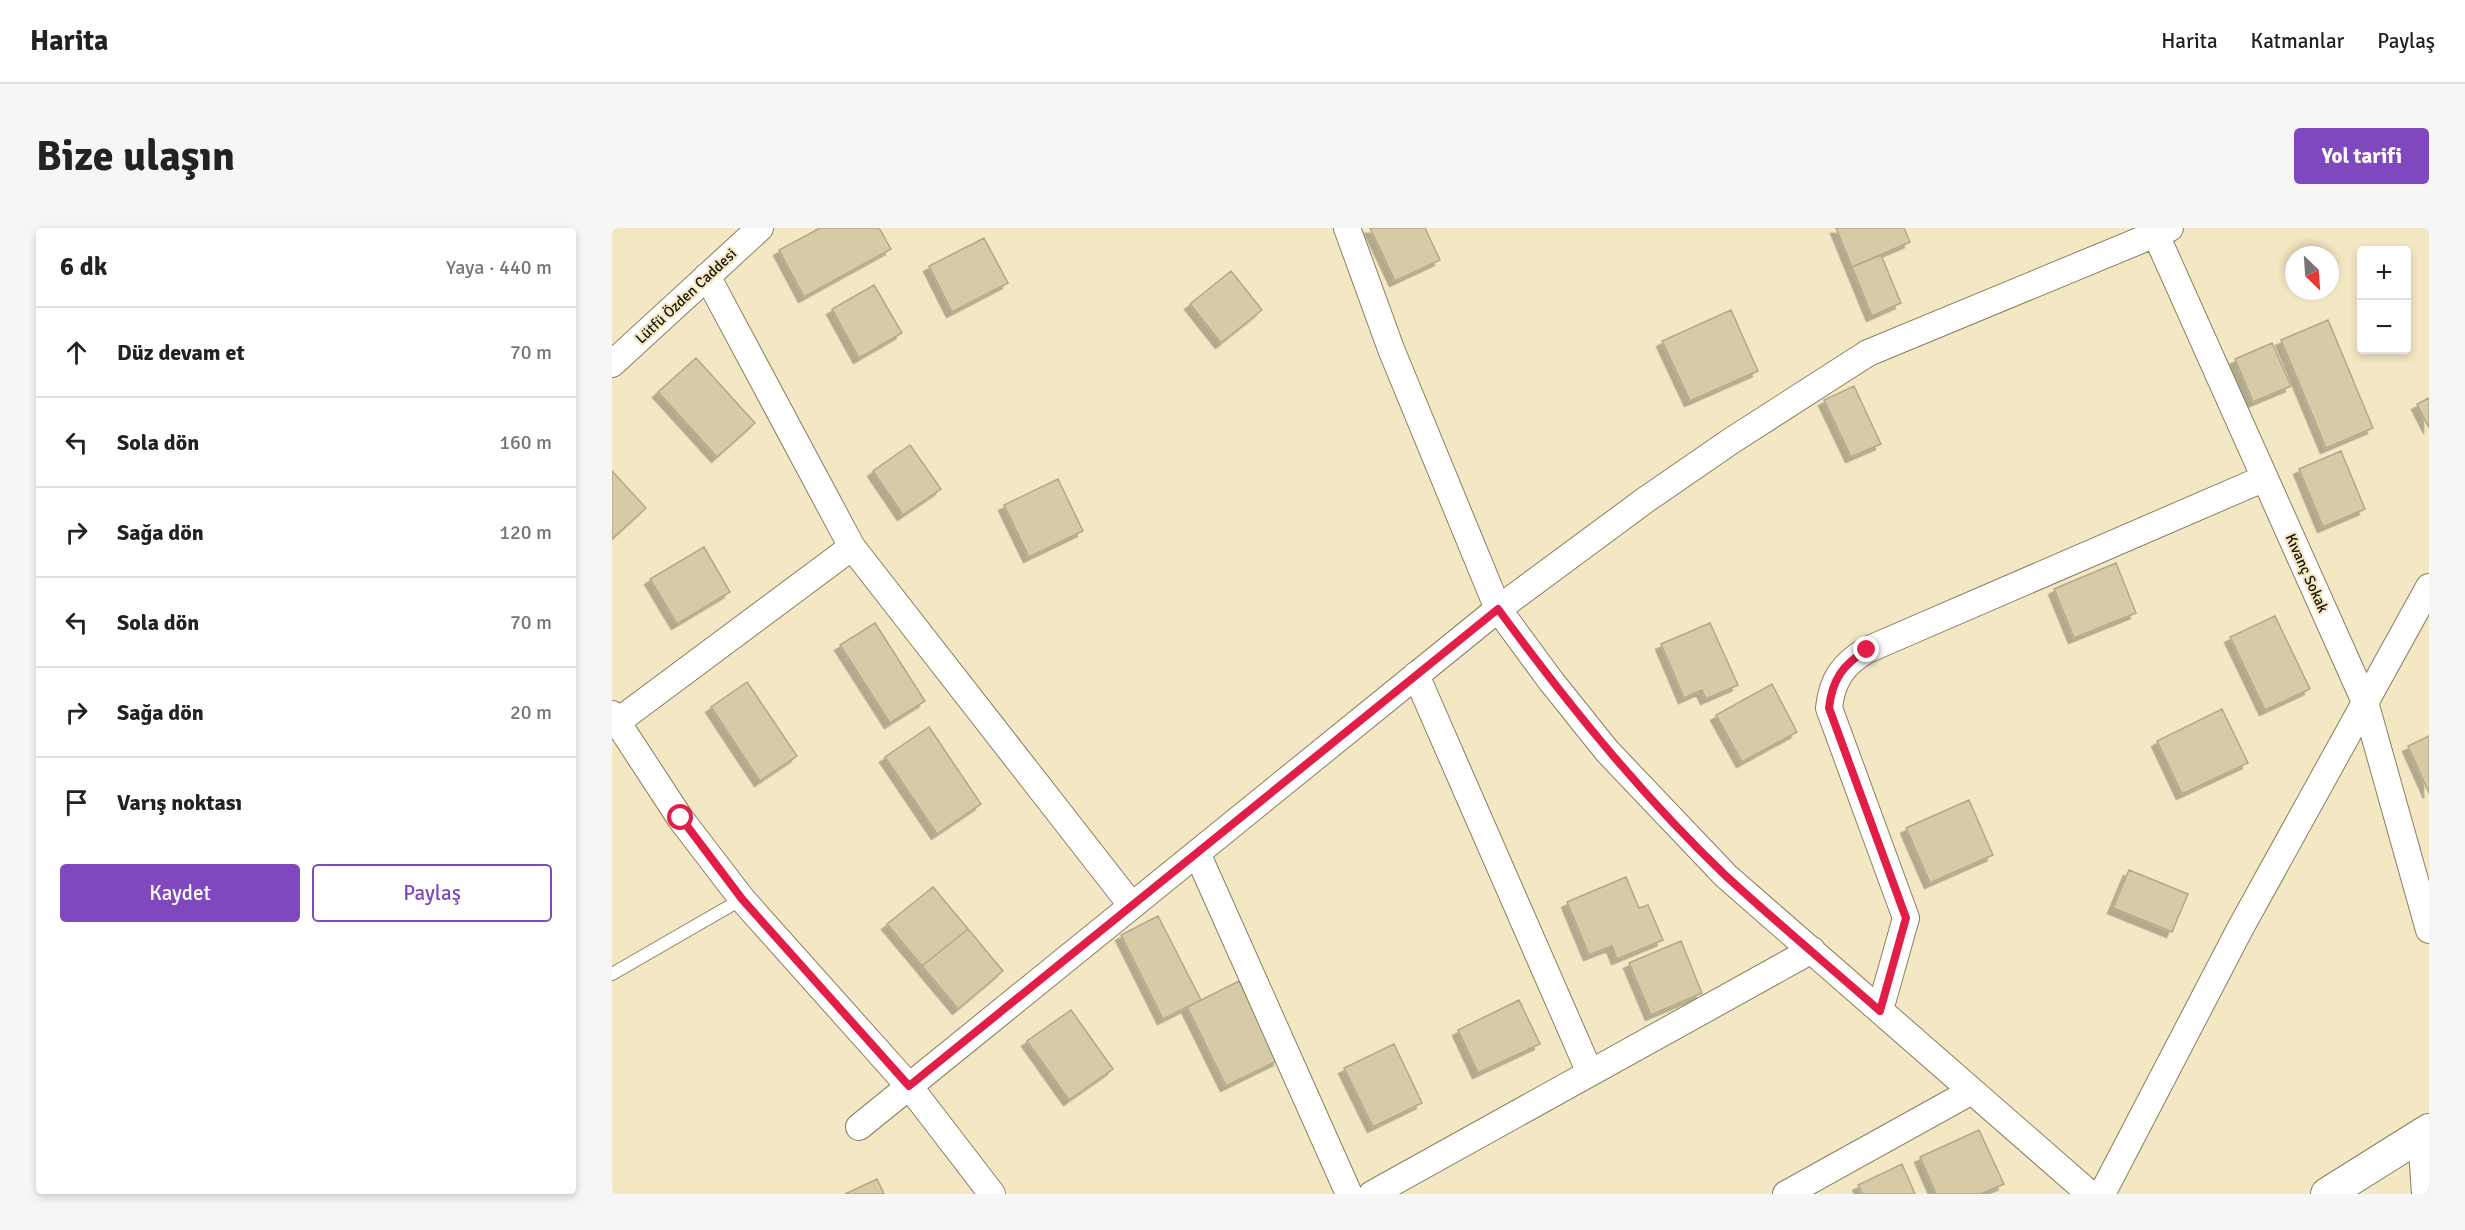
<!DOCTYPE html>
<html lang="tr">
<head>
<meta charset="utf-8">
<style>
  body { margin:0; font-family:Signika,sans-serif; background:#f6f6f6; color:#222 }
  .controls { position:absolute; right:18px; top:18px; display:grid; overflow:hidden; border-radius:6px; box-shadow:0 3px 9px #0003 }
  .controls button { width:54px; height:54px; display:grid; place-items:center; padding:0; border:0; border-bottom:2px solid #e0e0e0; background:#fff; color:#222; font:30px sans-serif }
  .compass { position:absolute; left:1673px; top:18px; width:54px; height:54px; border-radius:50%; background:#fff; box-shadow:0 3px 9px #0003; rotate:155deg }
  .stop { position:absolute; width:18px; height:18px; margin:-14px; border:4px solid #e11d48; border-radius:50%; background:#fff }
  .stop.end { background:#e11d48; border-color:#fff; box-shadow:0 2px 6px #0008 }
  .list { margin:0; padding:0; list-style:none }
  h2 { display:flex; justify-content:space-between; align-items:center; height:78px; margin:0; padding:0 24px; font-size:26px }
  h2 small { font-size:20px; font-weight:400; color:#767676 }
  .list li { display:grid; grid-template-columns:39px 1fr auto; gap:18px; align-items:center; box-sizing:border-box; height:90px; padding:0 24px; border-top:2px solid #e0e0e0 }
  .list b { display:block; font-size:22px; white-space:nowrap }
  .list em { font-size:20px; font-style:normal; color:#767676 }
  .actions { display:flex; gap:12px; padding:18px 24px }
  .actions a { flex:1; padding:14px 0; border:2px solid #7f48bf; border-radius:6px; text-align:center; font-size:21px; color:#7f48bf }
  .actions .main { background:#7f48bf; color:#fff }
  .icon { flex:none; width:33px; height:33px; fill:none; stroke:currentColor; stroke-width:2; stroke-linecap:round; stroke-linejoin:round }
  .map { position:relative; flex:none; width:1817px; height:966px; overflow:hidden; border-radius:6px }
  header { display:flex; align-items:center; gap:36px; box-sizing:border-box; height:84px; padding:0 30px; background:#fff; border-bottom:2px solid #e0e0e0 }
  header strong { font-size:28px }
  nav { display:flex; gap:33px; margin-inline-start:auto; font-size:21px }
  .intro { display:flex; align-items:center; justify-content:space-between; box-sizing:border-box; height:144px; padding:0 36px }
  h1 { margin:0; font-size:42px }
  .button { padding:15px 27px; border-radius:6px; background:#7f48bf; color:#fff; font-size:21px; font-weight:700 }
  main { display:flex; gap:36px; padding:0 36px }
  aside { flex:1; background:#fff; border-radius:6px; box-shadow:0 3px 9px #0003 }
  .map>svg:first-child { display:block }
  .building { fill:#d7caa7; stroke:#b4a886; stroke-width:1.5; filter:url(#shadow) }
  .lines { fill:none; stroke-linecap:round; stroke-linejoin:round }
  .service-casing { stroke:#8a7f5e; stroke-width:14 }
  .minor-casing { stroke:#8a7f5e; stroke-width:28 }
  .tertiary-casing { stroke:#8a7f5e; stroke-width:34 }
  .service { stroke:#fff; stroke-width:12 }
  .minor { stroke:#fff; stroke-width:26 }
  .tertiary { stroke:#fff; stroke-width:32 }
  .route { stroke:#e11d48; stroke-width:8 }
  .labels { text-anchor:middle; stroke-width:4.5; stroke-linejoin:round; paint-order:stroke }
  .street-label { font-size:15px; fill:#171306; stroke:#f4e7c3 }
</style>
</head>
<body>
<header>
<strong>Harita</strong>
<nav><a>Harita</a><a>Katmanlar</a><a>Paylaş</a></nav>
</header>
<div class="intro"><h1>Bize ulaşın</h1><a class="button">Yol tarifi</a></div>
<main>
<aside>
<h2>6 dk<small>Yaya · 440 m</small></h2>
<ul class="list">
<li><svg class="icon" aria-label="ahead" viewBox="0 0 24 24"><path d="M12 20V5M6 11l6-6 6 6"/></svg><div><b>Düz devam et</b></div><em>70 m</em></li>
<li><svg class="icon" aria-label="left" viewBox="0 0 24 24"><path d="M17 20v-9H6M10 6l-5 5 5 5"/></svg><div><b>Sola dön</b></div><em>160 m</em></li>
<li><svg class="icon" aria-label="right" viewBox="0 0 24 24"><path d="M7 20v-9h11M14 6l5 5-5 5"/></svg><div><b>Sağa dön</b></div><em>120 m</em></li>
<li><svg class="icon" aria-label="left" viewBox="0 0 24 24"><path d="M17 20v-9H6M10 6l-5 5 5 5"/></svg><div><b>Sola dön</b></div><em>70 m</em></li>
<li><svg class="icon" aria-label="right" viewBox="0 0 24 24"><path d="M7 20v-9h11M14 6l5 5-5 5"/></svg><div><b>Sağa dön</b></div><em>20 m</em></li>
<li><svg class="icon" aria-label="arrive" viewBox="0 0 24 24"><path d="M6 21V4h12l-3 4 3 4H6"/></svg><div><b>Varış noktası</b></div></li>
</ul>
<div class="actions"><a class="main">Kaydet</a><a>Paylaş</a></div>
</aside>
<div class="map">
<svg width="1817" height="966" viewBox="0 0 1817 966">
  <defs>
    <filter id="shadow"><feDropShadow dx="-5.5" dy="5.5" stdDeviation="0" flood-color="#0004"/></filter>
  </defs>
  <rect width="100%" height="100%" fill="#f4e7c3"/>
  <path class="building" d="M208,0H267L279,21L192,69L167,22Z
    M758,0H813L828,32L783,53Z
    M1224,0H1292L1298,14L1240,39Z
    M372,10L396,55L340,84L317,38Z
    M1269,27L1289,75L1260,88L1240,39Z
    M619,43L650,82L609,115L578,76Z
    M262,57L290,105L247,130L220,81Z
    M1119,82L1146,143L1078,173L1050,113Z
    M1716,92L1761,200L1714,220L1669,112Z
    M1660,115L1679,158L1641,174L1623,131Z
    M84,130L143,195L105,229L46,164Z
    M1242,158L1269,216L1239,229L1212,172Z
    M1817,170V200L1805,176Z
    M298,217L329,261L291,287L261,243Z
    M1729,223L1753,281L1711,299L1687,241Z
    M0,243L34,280L0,311Z
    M446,251L471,303L417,329L392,277Z
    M92,319L118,364L65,396L38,351Z
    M1504,335L1524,385L1462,410L1442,361Z
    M1663,388L1698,461L1653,482L1618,409Z
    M263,395L313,473L278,495L228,417Z
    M1098,395L1126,457L1094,471L1090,462L1072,470L1049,416Z
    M135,454L185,528L148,553L99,479Z
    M1160,456L1185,504L1130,534L1104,487Z
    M1610,481L1636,535L1570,566L1545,513Z
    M317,499L369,576L325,606L273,529Z
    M1817,508V565L1796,518Z
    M1357,572L1381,627L1318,655L1294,600Z
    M1517,642L1576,666L1560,704L1501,680Z
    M1014,649L1027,680L1036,677L1051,712L1005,731L1000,718L977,727L955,674Z
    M321,659L356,701L310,738L275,696Z
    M546,688L589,772L551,791L509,707Z
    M356,701L391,743L346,781L310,738Z
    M1069,713L1090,765L1039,787L1017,735Z
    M627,753L667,832L614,858L575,779Z
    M907,772L928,816L866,845L846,802Z
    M459,782L501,841L457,872L415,813Z
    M782,816L810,875L761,899L732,840Z
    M1367,902L1392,956L1369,966H1324L1308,929Z
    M1290,936L1303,966H1251L1246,957Z
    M265,951L272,966H233Z"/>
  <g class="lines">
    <defs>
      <path id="service" d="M0,746L130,671"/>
      <path id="minor" d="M735,0L779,121L886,381L939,453L995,523L1114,648L1478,966
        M1541,0L1753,474L1817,702
        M95,48L240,319L520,678
        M0,136L148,0
        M804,447L978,845
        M0,486L68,590L130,671L297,858L380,966
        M5,494L240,319
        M585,625L737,966
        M1268,782L1294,690L1217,480C1220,452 1231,436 1255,422L1653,250
        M247,899L886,381L1032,273L1119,213L1256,125L1558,0
        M1809,907L1813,966
        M760,966L1200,722
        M1174,966L1360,863
        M1490,966L1629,699L1817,359"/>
      <path id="tertiary" d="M1715,966L1817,902"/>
    </defs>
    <use href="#service" class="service-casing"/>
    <use href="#minor" class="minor-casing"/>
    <use href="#tertiary" class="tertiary-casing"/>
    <use href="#service" class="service"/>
    <use href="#minor" class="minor"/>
    <use href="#tertiary" class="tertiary"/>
  </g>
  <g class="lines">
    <path class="route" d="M69,590L130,671L297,858L886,381C956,476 1029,567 1114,648C1164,694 1217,738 1268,783L1294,690L1217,480C1220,452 1231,436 1255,422"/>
  </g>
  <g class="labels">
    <g class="street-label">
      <text transform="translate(74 68) rotate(-43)" y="5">Lütfü Özden Caddesi</text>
      <text transform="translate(1695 345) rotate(66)" y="5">Kıvanç Sokak</text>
    </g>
  </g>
</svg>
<div class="controls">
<button>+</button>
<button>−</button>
</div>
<svg class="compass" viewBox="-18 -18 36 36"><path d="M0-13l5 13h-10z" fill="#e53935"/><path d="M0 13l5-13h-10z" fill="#767676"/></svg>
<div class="stop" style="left:69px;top:590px"></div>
<div class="stop end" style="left:1255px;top:422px"></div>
</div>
</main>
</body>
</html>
